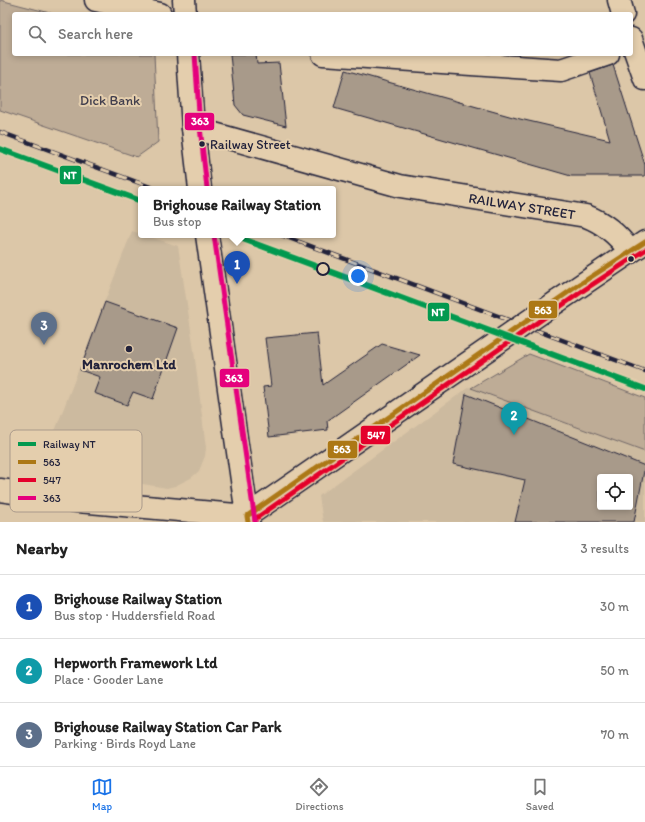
<!DOCTYPE html>
<html lang="en">
<head>
<meta charset="utf-8">
<style>
  body { margin:0; font-family:Itim,sans-serif; background:#f6f6f6; color:#222 }
  .controls { position:absolute; right:12px; bottom:12px; display:grid; overflow:hidden; border-radius:4px; box-shadow:0 2px 6px #0003 }
  .controls button { width:36px; height:36px; display:grid; place-items:center; padding:0; border:0; border-bottom:1px solid #e0e0e0; background:#fff; color:#222; font:20px sans-serif }
  .you { position:absolute; left:358px; top:276px; width:14px; height:14px; margin:-10px; border:3px solid #fff; border-radius:50%; background:#1a73e8; box-shadow:0 0 0 6px #1a73e833 }
  .badge { display:grid; place-items:center; width:26px; height:26px; border-radius:50%; background:#1a73e8; color:#fff; font-size:13px; font-weight:700 }
  .pin { position:absolute; translate:-50% -33px; filter:drop-shadow(0 1px 2px #0008) }
  .pin::after { content:''; position:absolute; top:21px; width:14px; height:12px; background:inherit; clip-path:polygon(0 0,100% 0,50% 100%) }
  .popup { position:absolute; left:138px; top:186px; width:198px; height:52px; box-sizing:border-box; display:grid; place-content:center; border-radius:4px; background:#fff; filter:drop-shadow(0 1px 3px #0005); font-size:13px; white-space:nowrap; color:#767676 }
  .popup b { font-size:15px; color:#222 }
  .popup::after { content:''; position:absolute; left:50%; top:100%; margin-left:-8px; border:8px solid transparent; border-top-color:#fff }
  .list { margin:0; padding:0; list-style:none }
  h2 { display:flex; justify-content:space-between; align-items:center; height:52px; margin:0; padding:0 16px; font-size:17px }
  h2 small { font-size:13px; font-weight:400; color:#767676 }
  .list li { display:grid; grid-template-columns:26px 1fr auto; gap:12px; align-items:center; box-sizing:border-box; height:64px; padding:0 16px; border-top:1px solid #e0e0e0 }
  .list b { display:block; font-size:15px; white-space:nowrap }
  .list p { margin:0; font-size:13px; white-space:nowrap; color:#767676 }
  .list em { font-size:13px; font-style:normal; color:#767676 }
  .icon { flex:none; width:22px; height:22px; fill:none; stroke:currentColor; stroke-width:2; stroke-linecap:round; stroke-linejoin:round }
  .map { position:relative; flex:none; width:645px; height:522px; overflow:hidden }
  .search { position:absolute; background:#fff; box-shadow:0 2px 6px #0003; left:12px; right:12px; top:12px; height:44px; display:flex; align-items:center; gap:10px; box-sizing:border-box; padding:0 14px; border-radius:4px; color:#767676; font-size:15px }
  .sheet { height:244px; background:#fff }
  nav { display:flex; justify-content:space-around; align-items:center; box-sizing:border-box; height:56px; border-top:1px solid #e0e0e0; background:#fff; font-size:11px; color:#767676 }
  nav a { display:grid; justify-items:center; gap:2px }
  nav .on { color:#1a73e8 }
  .map>svg:first-child { display:block }
  .built { fill:#ccba9f; fill-rule:evenodd }
  .green { fill:#beac96; stroke:#706768 }
  .building { fill:#a89a8a; stroke:#22223b; fill-rule:evenodd }
  .lines { fill:none; stroke-linecap:round; stroke-linejoin:round }
  .street-casing { stroke:#22223b; stroke-width:25 }
  .secondary-casing { stroke:#22223b; stroke-width:25 }
  .primary-casing { stroke:#22223b; stroke-width:25 }
  .street { stroke:#e4cead; stroke-width:22 }
  .secondary { stroke:#e4cead; stroke-width:22 }
  .primary { stroke:#e4cead; stroke-width:22 }
  .rail-casing { stroke:#22223b; stroke-width:4.5 }
  .rail { stroke:#e4cead; stroke-width:3; stroke-dasharray:9; stroke-linecap:butt }
  .secondary-bridge-casing { stroke:#22223b; stroke-width:25; stroke-linecap:butt }
  .secondary-bridge { stroke:#e4cead; stroke-width:22 }
  .bus-1-casing { stroke:#e4cead; stroke-width:8 }
  .bus-2-casing { stroke:#e4cead; stroke-width:8 }
  .bus-3-casing { stroke:#e4cead; stroke-width:8 }
  .bus-1 { stroke:#ac7815; stroke-width:5 }
  .bus-2 { stroke:#e4002b; stroke-width:5 }
  .bus-3 { stroke:#e5007d; stroke-width:5 }
  .rail-1-casing { stroke:#e4cead; stroke-width:9 }
  .rail-1 { stroke:#03994f; stroke-width:6 }
  .bus-dot { fill:#22223b; stroke:#e4cead; stroke-width:1.5 }
  .stop-dot { fill:#e4cead; stroke:#22223b; stroke-width:2 }
  .labels { text-anchor:middle; stroke-width:4; stroke-linejoin:round; paint-order:stroke }
  .bus-label { font-size:13px; fill:#22223b; stroke:#e4cead; text-anchor:start }
  .park-label { font-size:14px; fill:#413e4d; stroke:#e4cead }
  .street-label { font-size:14px; fill:#22223b; stroke:#e4cead }
  .poi-label { font-size:14px; font-weight:bold; fill:#22223b; stroke:#e4cead }
  .key { fill:#e4cead; stroke:#aa9a8b; stroke-width:1 }
  .key-label { font-size:11px; fill:#22223b }
  .line-badge { stroke:#e4cead; stroke-width:1.5 }
  .badge-label { font-size:11px; text-anchor:middle; font-weight:bold; fill:#fff }
</style>
</head>
<body>
<div class="map">
<svg width="645" height="522" viewBox="0 0 645 522">
  <rect width="100%" height="100%" fill="#dcc7a8"/>
  <filter id="ink" filterUnits="userSpaceOnUse"><feTurbulence type="fractalNoise" baseFrequency=".025" numOctaves="2"/><feDisplacementMap in="SourceGraphic" scale="8" xChannelSelector="R" yChannelSelector="G"/><feConvolveMatrix kernelMatrix="1 2 1 2 8 2 1 2 1" color-interpolation-filters="sRGB"/></filter>
  <g filter="url(#ink)">
    <path class="built" d="M132,231L178,246L193,343L206,448L205,456L199,471L191,478L175,486L167,488L112,479L97,471L43,462Z
      M469,387L645,452V522H323L319,496ZM600,477H630V507H600Z"/>
    <path class="green" d="M0,0L54,14H14V54H154L158,142L137,157L0,110Z
      M529,354L645,398V452L471,388Z"/>
    <path class="building" d="M230,54H256L257,64L279,63L286,126L243,115L235,105Z
      M613,65L645,165V176H571L334,108L345,70L520,119L610,140L590,73Z
      M105,302L178,328L153,399L133,392L127,405L94,393L100,377L80,370Z
      M317,333L323,385L382,344L420,355L327,421L328,430L269,437L263,387L271,386L265,338Z
      M466,394L645,466L634,522H515L525,480L453,464ZM600,477H630V507H600Z"/>
    <g class="lines">
      <defs>
        <path id="street" d="M96,0L160,14
          M619,0L623,14
          M631,39L645,79
          M323,54L561,70L608,54
          M193,128L400,186L586,216C605,223 618,235 630,251
          M0,490L78,501L247,516"/>
        <path id="secondary" d="M558,301L645,242
          M247,516L442,381"/>
        <path id="primary" d="M184,0L185,14
          M188,54L193,128L200,189
          M207,235L248,522"/>
      </defs>
      <use href="#street" class="street-casing"/>
      <use href="#secondary" class="secondary-casing"/>
      <use href="#primary" class="primary-casing"/>
      <use href="#street" class="street"/>
      <use href="#secondary" class="secondary"/>
      <use href="#primary" class="primary"/>
      <defs>
        <path id="rail" d="M0,132L156,189
          M281,235L645,371"/>
      </defs>
      <use href="#rail" class="rail-casing"/>
      <use href="#rail" class="rail"/>
      <defs>
        <path id="secondary-bridge" d="M442,381L558,301"/>
      </defs>
      <use href="#secondary-bridge" class="secondary-bridge-casing"/>
      <use href="#secondary-bridge" class="secondary-bridge"/>
      <defs>
        <path id="bus-1" d="M248,522L247,516L580,284L645,242"/>
        <path id="bus-2" d="M255,521V519L584,290L645,250"/>
        <path id="bus-3" d="M195,54L200,127L207,188
          M214,235L255,521"/>
      </defs>
      <use href="#bus-1" class="bus-1-casing"/>
      <use href="#bus-2" class="bus-2-casing"/>
      <use href="#bus-3" class="bus-3-casing"/>
      <use href="#bus-1" class="bus-1"/>
      <use href="#bus-2" class="bus-2"/>
      <use href="#bus-3" class="bus-3"/>
      <defs>
        <path id="rail-1" d="M0,149L141,201
          M232,235L645,389"/>
      </defs>
      <use href="#rail-1" class="rail-1-casing"/>
      <use href="#rail-1" class="rail-1"/>
    </g>
  </g>
  <g class="bus-dot">
    <circle cx="202" cy="144" r="3.5"/>
    <circle cx="631" cy="259" r="3.5"/>
    <circle cx="129" cy="349" r="4"/>
  </g>
  <circle class="stop-dot" cx="323" cy="269" r="6"/>
  <g class="labels">
    <g class="bus-label">
      <text x="210" y="149">Railway Street</text>
    </g>
    <g class="park-label">
      <text x="110" y="105">Dick Bank</text>
    </g>
    <g class="street-label">
      <text transform="translate(522 206) rotate(9)" y="5">RAILWAY STREET</text>
    </g>
    <g class="poi-label">
      <text x="129" y="369">Manrochem Ltd</text>
    </g>
  </g>
  <rect x="10" y="430" width="132" height="82" rx="6" class="key"/>
  <rect x="18" y="442" width="18" height="4" fill="#03994f"/>
  <rect x="18" y="460" width="18" height="4" fill="#ac7815"/>
  <rect x="18" y="478" width="18" height="4" fill="#e4002b"/>
  <rect x="18" y="496" width="18" height="4" fill="#e5007d"/>
  <g class="key-label">
    <text x="43" y="448">Railway NT</text>
    <text x="43" y="466">563</text>
    <text x="43" y="484">547</text>
    <text x="43" y="502">363</text>
  </g>
  <g class="line-badge">
    <rect x="184" y="112" width="31" height="19" rx="4" fill="#e5007d"/>
    <rect x="59" y="165" width="23" height="20" rx="4" fill="#03994f"/>
    <rect x="528" y="300" width="30" height="19" rx="4" fill="#ac7815"/>
    <rect x="427" y="302" width="23" height="20" rx="4" fill="#03994f"/>
    <rect x="219" y="368" width="31" height="20" rx="4" fill="#e5007d"/>
    <rect x="360" y="425" width="31" height="20" rx="4" fill="#e4002b"/>
    <rect x="327" y="440" width="31" height="19" rx="4" fill="#ac7815"/>
  </g>
  <g class="badge-label">
    <text x="200" y="125">363</text>
    <text x="70" y="179">NT</text>
    <text x="543" y="314">563</text>
    <text x="438" y="316">NT</text>
    <text x="234" y="382">363</text>
    <text x="376" y="439">547</text>
    <text x="342" y="453">563</text>
  </g>
</svg>
<div class="controls">
<button><svg class="icon" aria-label="locate" viewBox="0 0 24 24"><circle cx="12" cy="12" r="6"/><path d="M12 2v4M12 18v4M2 12h4M18 12h4"/></svg></button>
</div>
<div class="you"></div>
<div class="pin badge" style="left:237px;top:284px;background:#1a4fb4">1</div>
<div class="popup"><b>Brighouse Railway Station</b>Bus stop</div>
<div class="pin badge" style="left:514px;top:435px;background:#0f9aa8">2</div>
<div class="pin badge" style="left:44px;top:345px;background:#5c6f8a">3</div>
<div class="search"><svg class="icon" aria-label="search" viewBox="0 0 24 24"><circle cx="10" cy="10" r="6"/><path d="M15 15l6 6"/></svg>Search here</div>
</div>
<section class="sheet">
<h2>Nearby<small>3 results</small></h2>
<ul class="list">
<li><span class="badge" style="background:#1a4fb4">1</span><div><b>Brighouse Railway Station</b><p>Bus stop · Huddersfield Road</p></div><em>30 m</em></li>
<li><span class="badge" style="background:#0f9aa8">2</span><div><b>Hepworth Framework Ltd</b><p>Place · Gooder Lane</p></div><em>50 m</em></li>
<li><span class="badge" style="background:#5c6f8a">3</span><div><b>Brighouse Railway Station Car Park</b><p>Parking · Birds Royd Lane</p></div><em>70 m</em></li>
</ul>
</section>
<nav>
<a class="on"><svg class="icon" aria-label="map" viewBox="0 0 24 24"><path d="M3 6l6-2 6 2 6-2v14l-6 2-6-2-6 2zM9 4v14M15 6v14"/></svg>Map</a>
<a><svg class="icon" aria-label="directions" viewBox="0 0 24 24"><path d="M12 3l9 9-9 9-9-9zM9 14v-3h6M13 9l2 2-2 2"/></svg>Directions</a>
<a><svg class="icon" aria-label="saved" viewBox="0 0 24 24"><path d="M7 4h10v16l-5-4-5 4z"/></svg>Saved</a>
</nav>
</body>
</html>
